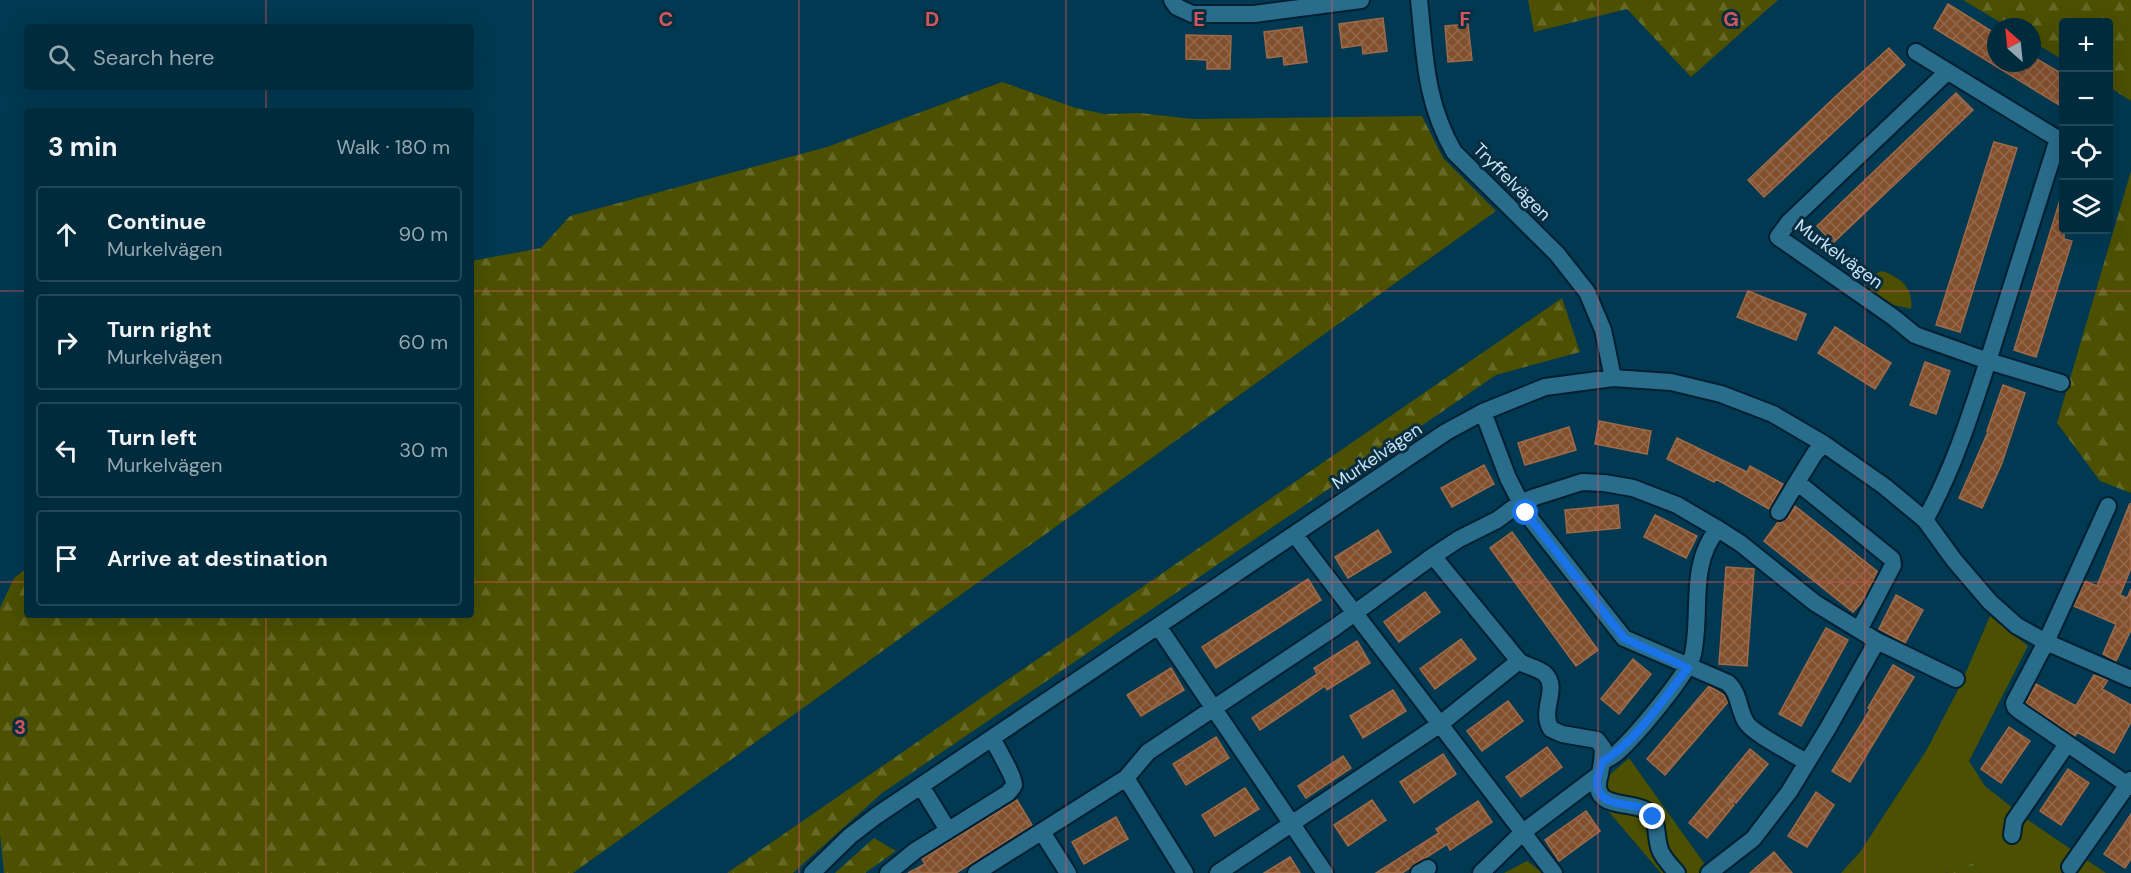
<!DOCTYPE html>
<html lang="en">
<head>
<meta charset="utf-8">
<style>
  body { margin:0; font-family:"DM Sans",sans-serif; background:#0e3748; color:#f1f3f6 }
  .controls { position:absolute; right:18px; top:18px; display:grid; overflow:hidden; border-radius:6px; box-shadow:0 6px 24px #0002 }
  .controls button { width:54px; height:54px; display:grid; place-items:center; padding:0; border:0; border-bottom:2px solid #224757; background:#002b3d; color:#f1f3f6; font:30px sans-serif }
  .compass { position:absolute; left:1987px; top:18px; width:54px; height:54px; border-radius:50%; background:#002b3d; box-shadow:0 6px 24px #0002; rotate:333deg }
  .stop { position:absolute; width:18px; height:18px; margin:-14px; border:4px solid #1a73e8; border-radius:50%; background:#fff }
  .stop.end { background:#1a73e8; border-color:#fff; box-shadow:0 2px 6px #0008 }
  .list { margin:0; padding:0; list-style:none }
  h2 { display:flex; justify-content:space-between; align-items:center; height:78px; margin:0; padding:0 24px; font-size:26px }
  h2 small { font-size:20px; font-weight:400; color:#95a7b0 }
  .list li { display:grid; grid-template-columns:39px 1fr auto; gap:18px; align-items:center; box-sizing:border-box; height:96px; margin:0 12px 12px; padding:0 12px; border:2px solid #224757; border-radius:6px }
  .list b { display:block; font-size:22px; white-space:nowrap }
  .list p { margin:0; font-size:20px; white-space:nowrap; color:#95a7b0 }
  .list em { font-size:20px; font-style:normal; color:#95a7b0 }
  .icon { flex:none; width:33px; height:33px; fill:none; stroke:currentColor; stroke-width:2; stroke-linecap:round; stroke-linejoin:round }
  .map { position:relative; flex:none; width:2131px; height:873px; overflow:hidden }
  .search { position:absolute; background:#002b3d; box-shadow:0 6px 24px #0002; left:24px; top:24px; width:450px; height:66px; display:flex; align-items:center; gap:15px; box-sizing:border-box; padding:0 21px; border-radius:6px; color:#95a7b0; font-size:22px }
  .panel { position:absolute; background:#002b3d; box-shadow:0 6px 24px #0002; left:24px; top:108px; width:450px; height:510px; border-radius:6px }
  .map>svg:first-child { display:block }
  .forest { fill:url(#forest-firs) }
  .green { fill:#4c5000 }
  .building { fill:url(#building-cross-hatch); stroke:#9f6a47; stroke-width:1.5 }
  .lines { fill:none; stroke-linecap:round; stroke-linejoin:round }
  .minor-casing { stroke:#001f2f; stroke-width:20 }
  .minor { stroke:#2a6c8c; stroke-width:16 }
  .route { stroke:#1a73e8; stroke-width:8 }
  .grid { fill:none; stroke:#d2575c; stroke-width:1.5; stroke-opacity:0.55 }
  .labels { text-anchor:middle; stroke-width:6; stroke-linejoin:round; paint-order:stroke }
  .street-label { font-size:18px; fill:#c6e5f8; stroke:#0a2e3f }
  .grid-label { font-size:20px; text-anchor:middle; font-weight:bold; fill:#d2575c; stroke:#0a2e3f; stroke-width:6; stroke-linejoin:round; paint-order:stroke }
</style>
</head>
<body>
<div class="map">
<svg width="2131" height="873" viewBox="0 0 2131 873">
  <defs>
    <pattern id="forest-firs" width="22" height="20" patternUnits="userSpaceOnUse" patternTransform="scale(1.5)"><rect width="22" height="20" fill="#4c5000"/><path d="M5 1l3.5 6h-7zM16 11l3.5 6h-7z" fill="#646926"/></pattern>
    <pattern id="building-cross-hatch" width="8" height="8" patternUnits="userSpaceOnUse" patternTransform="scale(1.5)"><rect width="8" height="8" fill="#83502e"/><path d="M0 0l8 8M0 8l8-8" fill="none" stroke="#93694d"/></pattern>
  </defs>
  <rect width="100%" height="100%" fill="#003951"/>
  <path class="forest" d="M1528,0H1778L1691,77L1627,9L1534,32Z
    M1963,0H2131V101L2109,87L2108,22H2064L2063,60L2032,41V27H2008Z
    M1002,82L1076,108L1104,114L1140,113L1193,119L1422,116L1443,158L1496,211L573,873H4L0,834V608L14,578L27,568V615H471V261L541,248L570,216L827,147Z
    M2131,171V493L2100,481L2057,423Z
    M1562,298L1580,352L1496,375L882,793L793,873H727Z
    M874,838L896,851L865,873H835Z
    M1973,863L1981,873H1945Z"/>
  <path class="green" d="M1882,271C1900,277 1914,288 1911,309C1893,304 1860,302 1874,274Z
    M1990,616L2028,646L1969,761L1985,786L2028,820L2106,873H1981L1973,863L1945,873H1841L1860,852L1926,751L1960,686Z
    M1629,758L1711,873H1661L1591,791Z
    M1527,861L1543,873H1504Z"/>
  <path class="building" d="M1948,4L1996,34V63H2032V56L2064,75V108L1934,28Z
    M1383,18L1387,51L1363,54L1362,45L1342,48L1339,24Z
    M1468,24L1472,60L1448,62L1445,26Z
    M1302,27L1307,62L1284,65L1283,56L1267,58L1264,32Z
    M1186,35L1231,36L1230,69H1207V60L1186,59Z
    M1889,48L1905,65L1764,197L1748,180L1836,96Z
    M1956,93L1973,110L1833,243L1817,226Z
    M1994,142L2017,148L1960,332L1936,325Z
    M2060,200H2064V239L2072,241L2036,357L2014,350Z
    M1748,291L1806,314L1796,340L1737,317Z
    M1835,327L1891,363L1875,389L1818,353Z
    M1925,362L1950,371L1936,414L1910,405Z
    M2003,385L2025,393L2002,463L1982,508L1959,498L1988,432L1987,431Z
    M1599,421L1651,431L1647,454L1595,444Z
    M1569,427L1576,450L1525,465L1518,443Z
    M1677,438L1747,472L1750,466L1783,484L1769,509L1716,479L1714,482L1667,459Z
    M1484,465L1494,484L1452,507L1441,488Z
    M2130,503L2131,568L2120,595L2127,598L2131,589V630L2116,661L2103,654L2116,624L2074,606L2085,581L2097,586Z
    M1618,505L1620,528L1567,533L1565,510Z
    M1795,506L1878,572L1862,602L1853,612L1764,541L1778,522L1788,518Z
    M1655,515L1697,536L1686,558L1644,537Z
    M1378,530L1391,552L1348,578L1335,557Z
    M1512,532L1598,650L1576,666L1490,548Z
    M1726,567L1754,569L1747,666L1719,664Z
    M1308,579L1321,600L1216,668L1202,647Z
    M1425,592L1440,612L1399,642L1384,622Z
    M1896,595L1923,610L1905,643L1879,629Z
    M1826,628L1848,640L1801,726L1779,714Z
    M1461,639L1476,659L1435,689L1420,669Z
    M1357,641L1370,663L1327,690L1325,686L1260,730L1252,718L1317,674L1314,668Z
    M1633,659L1651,674L1619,714L1601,699Z
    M1893,665L1914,677L1850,782L1832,771L1870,710L1868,708Z
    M1171,668L1184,690L1141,716L1127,695Z
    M2094,675L2108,680L2102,689L2131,705V722L2114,753L2077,732L2075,736L2026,703L2036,684L2076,706Z
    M1709,686L1724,695L1728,702L1665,775L1647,759Z
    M1393,690L1406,711L1363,738L1350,716Z
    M1508,701L1523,721L1482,751L1467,731Z
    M2009,727L2030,741L2001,783L1981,769Z
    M1216,737L1229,758L1186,785L1173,764Z
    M1547,747L1562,767L1521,797L1506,777Z
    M1750,749L1768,764L1736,803L1728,798L1734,805L1707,838L1689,823Z
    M1443,754L1456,774L1414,803L1400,782Z
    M1343,756L1351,768L1306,798L1298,786Z
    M2068,769L2089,783L2061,825L2040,811Z
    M1245,788L1259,809L1215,836L1202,815Z
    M1816,792L1834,805L1807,847L1788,836Z
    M1017,800L1032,825L956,873H908L925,864L922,859Z
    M1372,800L1386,820L1348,846L1334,825Z
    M1478,801L1492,822L1450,850L1447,844L1402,873H1376L1439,833L1436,829Z
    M1586,811L1600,831L1559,861L1545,840Z
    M2131,814V859L2125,868L2104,854Z
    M1116,817L1128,839L1084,864L1072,842Z
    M1774,852L1792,873H1750Z
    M1290,857L1300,873H1264Z"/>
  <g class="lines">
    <defs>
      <path id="minor" d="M1172,0L1177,7L1192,14H1254L1361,0
        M1419,0C1425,56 1425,102 1454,152L1557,254L1587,292L1603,330L1613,378
        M1916,52L2058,139L1988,361L1915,335L1893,317L1778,237L1789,222L1947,72
        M1483,412L1508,478L1526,513L1624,638L1728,683C1740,694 1738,710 1746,722C1752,733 1794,754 1806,762
        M1824,444L1815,453L1797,482L1892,559L1893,565L1859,630
        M2108,506L2046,642L2014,703L2015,707L2021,712L2131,787
        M1779,512L1797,482
        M1925,520C1953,470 1970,416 1988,361L2061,383
        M1295,535L1554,873
        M1433,556L1519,661C1527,667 1537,667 1545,674C1560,688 1539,711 1551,729L1562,734L1597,740L1603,748L1602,762
        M1158,626L1325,873
        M1877,641L1956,679
        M1600,774C1588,811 1631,800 1647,811C1659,819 1655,837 1660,850C1663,858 1671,866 1677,873
        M1126,778L1185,873
        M921,786L948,830
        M1042,832L1068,873
        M2012,835L2014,821L2067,744
        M2070,867L2131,780
        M812,873L850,836L876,816L1446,432L1483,412L1545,387L1613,378L1671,382L1721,394L1773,414L1824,444L1884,486L1925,520L1954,560L1990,602L2017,626L2046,642L2131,679
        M888,873L915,851L1008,793C1009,791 1013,788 1014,785C1015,778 996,746 992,738
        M976,873L1126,778L1148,752L1334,628L1433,556L1459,539L1497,520L1520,503L1535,497L1582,482L1604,483L1633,488L1677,505L1718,529C1688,564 1702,613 1693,654C1689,673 1637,734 1621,749C1616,755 1609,758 1602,762L1600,774L1523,832L1481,873
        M1218,873L1439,725L1519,661
        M1419,873L1428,868
        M1709,873L1753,839L1789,792L1828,728L1877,641L1815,603L1740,543L1718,529"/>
    </defs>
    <use href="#minor" class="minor-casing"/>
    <use href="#minor" class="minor"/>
  </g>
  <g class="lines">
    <path class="route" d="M1526,513L1624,638L1688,668C1662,700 1638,740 1602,762C1601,768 1597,776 1597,781C1596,805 1622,803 1638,807C1644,808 1649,813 1653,817"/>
  </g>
  <path class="grid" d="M266,0V27M533,0V873M799,0V873M1066,0V873M1332,0V873M1598,0V873M1865,0V873M266,87V111M0,291H27M471,291H2131M0,582H27M471,582H2131M266,615V873"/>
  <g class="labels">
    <g class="street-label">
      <text transform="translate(1512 182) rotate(45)" y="6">Tryffelvägen</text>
      <text transform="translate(1839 254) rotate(36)" y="6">Murkelvägen</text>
      <text transform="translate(1377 456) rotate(-34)" y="6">Murkelvägen</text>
    </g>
  </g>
  <g class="grid-label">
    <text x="666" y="26">C</text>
    <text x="932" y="26">D</text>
    <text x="1199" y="26">E</text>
    <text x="1465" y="26">F</text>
    <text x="1731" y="26">G</text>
    <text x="20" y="734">3</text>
  </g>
</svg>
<div class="controls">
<button>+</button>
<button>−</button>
<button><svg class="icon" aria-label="locate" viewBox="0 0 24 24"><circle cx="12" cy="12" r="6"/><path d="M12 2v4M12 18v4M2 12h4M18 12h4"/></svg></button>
<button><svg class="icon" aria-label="layers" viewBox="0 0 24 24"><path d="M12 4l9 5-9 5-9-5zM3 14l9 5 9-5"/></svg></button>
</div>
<svg class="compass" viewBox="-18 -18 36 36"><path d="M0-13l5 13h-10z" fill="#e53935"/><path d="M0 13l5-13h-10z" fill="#95a7b0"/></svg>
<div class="stop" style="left:1526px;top:513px"></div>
<div class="stop end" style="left:1653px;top:817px"></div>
<div class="search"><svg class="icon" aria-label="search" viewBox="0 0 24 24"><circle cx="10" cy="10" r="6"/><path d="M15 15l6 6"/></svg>Search here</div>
<section class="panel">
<h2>3 min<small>Walk · 180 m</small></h2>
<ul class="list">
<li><svg class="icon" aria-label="ahead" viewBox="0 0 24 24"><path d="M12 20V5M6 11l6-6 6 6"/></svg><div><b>Continue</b><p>Murkelvägen</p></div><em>90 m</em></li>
<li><svg class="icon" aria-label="right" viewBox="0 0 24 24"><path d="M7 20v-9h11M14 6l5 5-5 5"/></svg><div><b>Turn right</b><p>Murkelvägen</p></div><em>60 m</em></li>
<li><svg class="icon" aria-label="left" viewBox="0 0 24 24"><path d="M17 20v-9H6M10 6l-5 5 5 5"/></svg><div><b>Turn left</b><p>Murkelvägen</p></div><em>30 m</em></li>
<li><svg class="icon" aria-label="arrive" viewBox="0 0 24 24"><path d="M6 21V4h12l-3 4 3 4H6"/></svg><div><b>Arrive at destination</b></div></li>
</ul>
</section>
</div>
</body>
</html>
